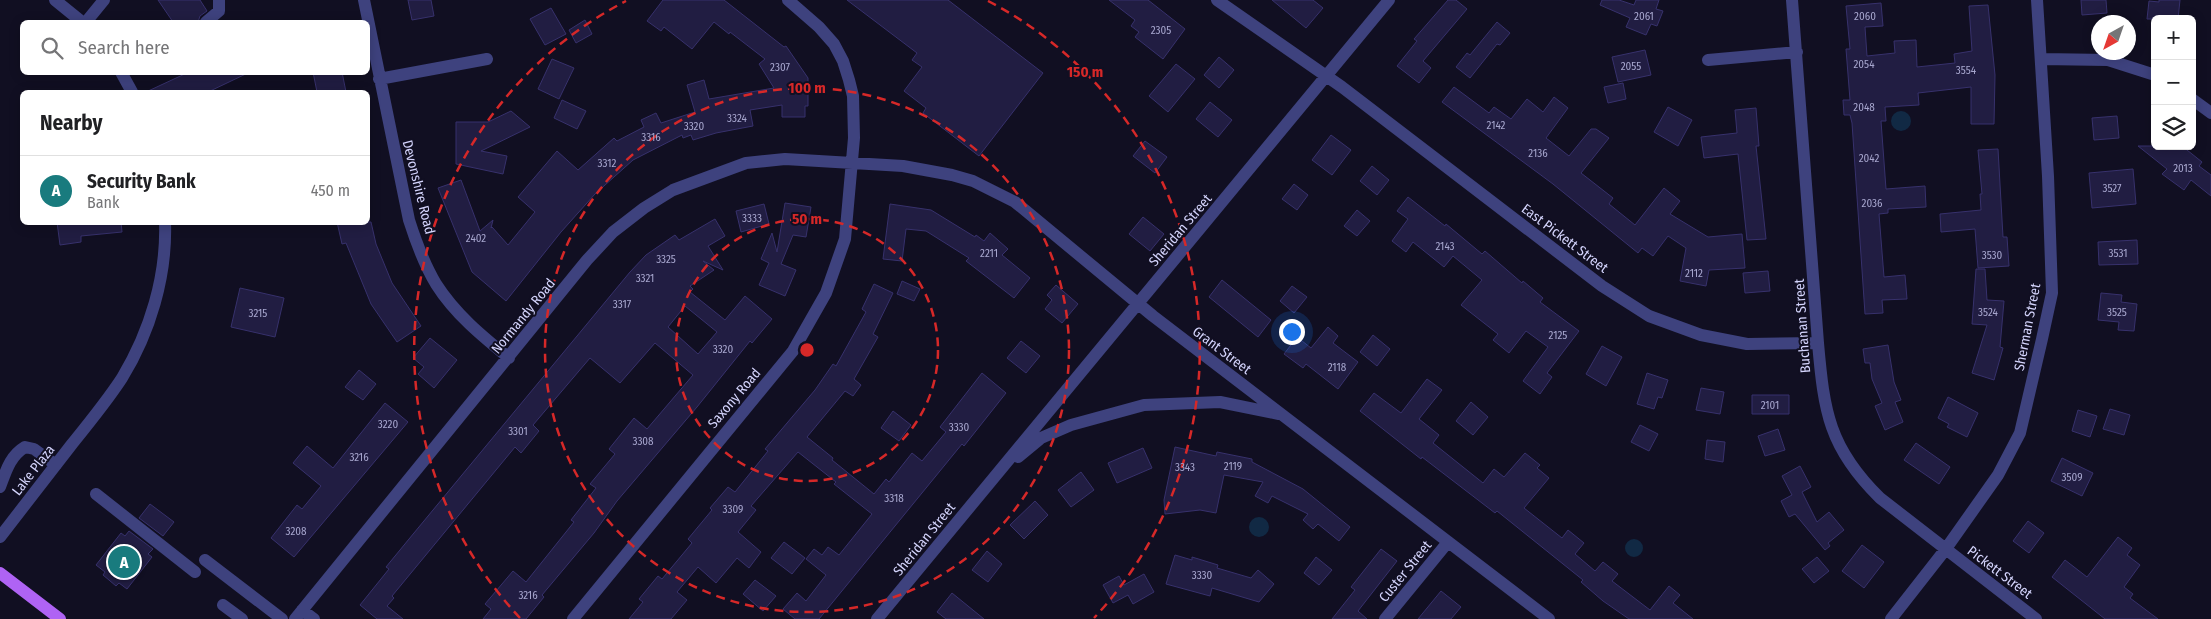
<!DOCTYPE html>
<html lang="en">
<head>
<meta charset="utf-8">
<style>
  body { margin:0; font-family:"Fira Sans Condensed",sans-serif; background:#f6f6f6; color:#202124 }
  .controls { position:absolute; right:15px; top:15px; display:grid; overflow:hidden; border-radius:8px; box-shadow:0 2px 12px #0003 }
  .controls button { width:45px; height:45px; display:grid; place-items:center; padding:0; border:0; border-bottom:1px solid #e0e0e0; background:#fff; color:#202124; font:25px sans-serif }
  .compass { position:absolute; left:2091px; top:15px; width:45px; height:45px; border-radius:50%; background:#fff; box-shadow:0 2px 12px #0003; rotate:220deg }
  .you { position:absolute; left:1291px; top:331px; width:18px; height:18px; margin:-12px; border:4px solid #fff; border-radius:50%; background:#1a73e8; box-shadow:0 0 0 8px #1a73e833 }
  .badge { display:grid; place-items:center; width:32px; height:32px; border-radius:50%; background:#197b7e; color:#fff; font-size:16px; font-weight:700 }
  .pin { position:absolute; translate:-50% -50%; border:2px solid #fff; box-shadow:0 1px 5px #0006 }
  .list { margin:0; padding:0; list-style:none }
  h2 { display:flex; justify-content:space-between; align-items:center; height:65px; margin:0; padding:0 20px; font-size:21px }
  h2 small { font-size:16px; font-weight:400; color:#757577 }
  .list li { display:grid; grid-template-columns:32px 1fr auto; gap:15px; align-items:center; box-sizing:border-box; height:70px; padding:0 20px; border-top:1px solid #e0e0e0 }
  .list b { display:block; font-size:19px; white-space:nowrap }
  .list p { margin:0; font-size:16px; white-space:nowrap; color:#757577 }
  .list em { font-size:16px; font-style:normal; color:#757577 }
  .icon { flex:none; width:28px; height:28px; fill:none; stroke:currentColor; stroke-width:2; stroke-linecap:round; stroke-linejoin:round }
  .map { position:relative; flex:none; width:2211px; height:619px; overflow:hidden }
  .search { position:absolute; background:#fff; box-shadow:0 2px 12px #0003; left:20px; top:20px; width:350px; height:55px; display:flex; align-items:center; gap:12px; box-sizing:border-box; padding:0 18px; border-radius:8px; color:#757577; font-size:19px }
  .panel { position:absolute; background:#fff; box-shadow:0 2px 12px #0003; left:20px; top:90px; width:350px; height:135px; border-radius:8px }
  .map>svg:first-child { display:block }
  .water { fill:#112944 }
  .building { fill:#211d42; stroke:#37316c; fill-rule:evenodd }
  .lines { fill:none; stroke-linecap:round; stroke-linejoin:round }
  .minor { stroke:#3e427e; stroke-width:12 }
  .major { stroke:#af63f4; stroke-width:12 }
  .ring { fill:none; stroke:#d62828; stroke-width:2.5; stroke-dasharray:9 6 }
  .labels { text-anchor:middle; stroke-width:4; stroke-linejoin:round; paint-order:stroke }
  .number-label { font-size:11px; fill:#a7a6ce }
  .street-label { font-size:14px; fill:#d4d4fc; stroke:#110f22 }
  .centre { fill:#d62828; stroke:#110f22; stroke-width:2.5 }
  .ring-label { font-size:15px; text-anchor:middle; font-weight:bold; fill:#d62828; stroke:#110f22; stroke-width:4; stroke-linejoin:round; paint-order:stroke }
</style>
</head>
<body>
<div class="map">
<svg width="2211" height="619" viewBox="0 0 2211 619">
  <rect width="100%" height="100%" fill="#110f22"/>
  <path class="water" d="M1891 121a10 10 0 1 1 20 0a10 10 0 1 1-20 0Z
    M1249 527a10 10 0 1 1 20 0a10 10 0 1 1-20 0Z
    M1625 548a9 9 0 1 1 18 0a9 9 0 1 1-18 0Z"/>
  <path class="building" d="M158,0H200L207,11L200,16L198,22H173Z
    M408,0H431L434,16L412,20Z
    M663,0H724L784,47L786,46L808,78V106H805V117H782V105L750,110L753,126L716,133L693,140L691,135L683,138L682,135L633,160L595,194L561,232L506,301L472,272L438,188L461,180L480,231L493,220L491,228L492,227L508,245L535,212L518,197L557,151L578,170L614,138L617,141L644,127L641,120L656,113L661,123L695,112L687,85L704,80L709,99L774,88L759,64L765,59L730,32L729,34L714,22L692,49L664,27L661,31L647,21Z
    M847,0H948L1043,73L979,156L923,113L926,108L904,91L922,67L912,60L917,53Z
    M1109,0H1148L1185,29L1163,59L1135,37L1139,32L1131,26L1135,20Z
    M1272,0H1313L1323,8L1306,28Z
    M1448,0H1456L1467,9L1423,61L1431,68L1419,83L1397,66L1417,41L1414,39Z
    M1602,0H1619L1634,5L1636,0H1659L1656,9L1663,11L1657,26L1651,24L1646,35L1626,27L1630,18L1600,5Z
    M2081,0H2106L2107,13L2082,15Z
    M2159,0H2180L2178,19H2147L2149,1L2159,2Z
    M1881,3L1883,26L1865,27L1867,56L1895,53L1894,41L1916,40L1917,67L1955,63L1954,54L1972,51L1969,6L1988,5L1995,75L1994,124H1971V87L1918,93L1919,105L1885,107L1886,121H1881L1886,189L1925,186L1926,207L1888,209V213L1879,214L1884,277L1905,275L1907,299L1882,300L1883,313L1865,314L1852,123L1850,115H1844L1843,100H1850L1846,49H1850L1846,6Z
    M551,8L566,34L545,45L530,19Z
    M585,20L592,34L576,43L569,30Z
    M1497,22L1510,33L1500,45L1497,44L1470,78L1456,67L1467,53L1470,55Z
    M1645,50L1651,75L1618,82L1612,57Z
    M1219,57L1234,70L1219,88L1204,75Z
    M552,59L574,68L559,99L538,89Z
    M1176,64L1195,79L1168,112L1149,96Z
    M189,72H250L208,92H146Z
    M313,72H342L346,92H317Z
    M1623,83L1626,99L1608,103L1604,87Z
    M1454,87L1489,113L1494,107L1511,119L1527,99L1543,112L1554,97L1568,108L1546,138L1569,156L1591,129H1596L1609,138L1581,173L1613,198L1609,204L1635,225L1664,188L1680,201L1670,214L1708,237L1742,234L1745,268L1709,270L1706,286L1680,281L1686,248L1668,236L1653,256L1642,248L1638,253L1553,184L1442,102Z
    M562,100L586,111L577,129L554,118Z
    M1210,102L1232,120L1218,137L1196,119Z
    M1668,107L1692,120L1678,146L1654,132Z
    M1756,108L1759,146H1756L1766,239L1747,240L1738,154L1704,158L1701,137L1737,133L1735,110Z
    M511,111L530,127L481,151L507,156L503,174L456,164V122H488Z
    M2117,116L2119,138L2094,140L2092,118Z
    M1331,135L1351,150L1332,175L1312,160Z
    M1145,141L1167,157L1155,173L1133,156Z
    M2138,146H2182L2202,162L2199,166L2211,175V196L2191,180L2184,190L2162,174L2167,169Z
    M1998,149L2003,237H2007L2009,266L1978,268L1975,229L1941,232L1940,214L1981,210L1980,194H1982L1978,150Z
    M1372,166L1389,180L1377,195L1360,181Z
    M2133,169L2136,204L2092,208L2089,173Z
    M1294,184L1308,195L1297,210L1282,199Z
    M1408,197L1445,226L1446,224L1482,254L1485,251L1522,283L1523,281L1543,298L1540,302L1579,331L1547,373L1552,377L1540,394L1523,381L1548,347L1526,331L1509,353L1493,340L1498,334L1461,305L1482,280L1453,256L1444,267L1413,242L1406,252L1392,241L1408,219L1397,211Z
    M785,203L811,207L806,237L793,235L781,264L796,270L785,296L759,285L769,263L761,259L772,233L777,252Z
    M764,204L769,224L741,232L736,211Z
    M890,204L931,210L975,237L976,235L984,241L990,233L1008,249L1002,255L1030,278L1014,298L966,261L969,258L926,231L906,229L902,261L883,259Z
    M1357,210L1370,221L1357,236L1344,226Z
    M1143,217L1164,234L1150,251L1129,234Z
    M715,219L725,236L708,246L723,270L703,261L714,270L690,286L693,289L690,292L725,320L745,296L772,319L752,343L750,341L697,407L617,501L594,533L542,595L544,597L526,619H483L491,609L485,604L513,571L526,582L574,522L571,520L596,488L590,484L615,454L609,449L634,418L647,429L693,375L655,343L620,383L590,358L533,425L539,431L521,453L515,447L392,596L394,598L387,606L403,619H377L360,605L389,569L386,567L409,539L630,272L646,255L675,235L679,240ZM685,306L717,332L698,354L668,327Z
    M57,222H121L122,232L81,236V242L60,245Z
    M337,222H371L376,244L392,283L421,326L397,342L371,304L346,243L342,244Z
    M2137,240L2138,264L2099,265L2098,242Z
    M1976,269H1985L1987,300L2004,301L2000,347L2003,348L1994,380L1972,373L1987,325L1972,324Z
    M1768,271L1770,291L1745,293L1743,273Z
    M1222,280L1271,320L1258,337L1209,297Z
    M902,281L920,289L914,301L897,294Z
    M874,284L893,293L873,334L878,337L854,379L861,385L853,396L845,391L807,437L833,458L832,460L874,494L886,479L889,482L912,453L922,461L946,432L940,427L982,373L1006,393L964,446L962,444L819,619H795L783,609L797,593L806,601L826,575L806,559L814,549L822,555L828,547L839,555L872,514L834,484L836,482L798,452L751,506L756,510L738,532L761,552L749,568L737,558L716,583L698,567L677,592L687,600L671,619H629L643,602L639,599L658,576L662,579L692,543L688,539L712,510L710,508L728,487L735,492L768,451L765,449L815,390L833,364L836,366L866,312L862,309Z
    M1056,285L1078,304L1062,323L1045,309L1052,300L1047,295Z
    M1292,286L1307,297L1294,313L1280,301Z
    M240,288L284,298L275,337L231,327Z
    M2101,293L2122,295L2121,302L2137,304L2134,331L2118,330L2119,322L2098,320Z
    M1328,327L1338,336L1333,343L1358,362L1338,389L1306,364L1303,368L1284,354L1297,337L1311,348Z
    M1373,335L1390,349L1377,366L1360,352Z
    M430,338L457,360L434,388L418,374L424,367L413,358Z
    M1021,341L1040,356L1026,373L1007,358Z
    M1888,345L1894,382L1901,400L1895,402L1903,422L1885,430L1875,406L1882,403L1872,379L1870,363H1865L1863,349Z
    M1602,346L1622,357L1606,386L1586,374Z
    M359,370L376,384L363,400L345,387Z
    M1647,373L1668,380L1662,398L1658,397L1654,409L1637,404Z
    M1427,379L1442,390L1419,419L1439,435L1433,443L1483,483L1494,469L1504,477L1525,453L1540,465L1537,468L1549,478L1524,508L1562,538L1568,530L1584,543L1575,554L1595,571L1603,562L1618,574L1612,581L1650,610L1669,586L1680,595L1673,603L1693,619H1629L1603,601L1581,582L1583,580L1497,511L1495,513L1422,457L1421,459L1360,411L1374,393L1401,413Z
    M1701,388L1724,392L1720,414L1696,410Z
    M1752,395H1789V414H1752Z
    M1948,397L1978,413L1967,437L1947,427L1949,424L1938,418Z
    M1471,402L1488,417L1473,435L1456,421Z
    M385,403L408,422L294,557L271,538L297,505L302,509L321,486L293,463L307,446L333,468Z
    M2110,409L2130,415L2124,435L2103,429Z
    M2078,410L2097,416L2090,437L2072,431Z
    M893,411L911,425L899,441L881,428Z
    M1640,425L1658,434L1649,451L1631,442Z
    M1778,429L1785,450L1765,456L1758,436Z
    M1707,440L1725,442L1723,462L1705,459Z
    M1916,443L1950,467L1939,484L1904,460Z
    M1175,447L1216,456L1217,452L1252,459V462L1303,489L1350,527L1339,541L1318,524L1313,529L1303,520L1308,514L1272,496L1268,503L1255,496L1263,482L1224,475L1216,513L1200,510L1165,514L1164,500Z
    M1143,448L1152,468L1117,483L1108,463Z
    M2062,458L2093,473L2082,496L2051,481Z
    M1800,466L1811,487L1802,492L1817,522L1829,512L1844,530L1828,543L1830,546L1825,550L1795,514L1789,517L1781,501L1792,495L1782,476Z
    M1081,472L1094,490L1071,507L1058,490Z
    M1035,501L1048,515L1024,539L1010,525Z
    M150,504L174,522L163,536L139,518Z
    M2028,521L2044,533L2029,553L2013,541Z
    M129,531L153,549L148,554L152,557L127,589L119,583L116,586L103,575L105,572L96,565L121,533L125,536Z
    M2118,537L2132,548L2127,555L2140,565L2124,587L2133,594L2130,598L2158,619H2105L2052,577L2065,560L2087,577Z
    M784,542L805,558L792,574L771,558Z
    M1862,545L1884,562L1864,588L1842,571Z
    M1381,549L1397,561L1358,611L1367,619H1332L1355,590L1351,587Z
    M987,551L1002,564L988,582L972,570Z
    M1175,555L1192,560V557L1218,565L1217,568L1251,578L1258,570L1274,584L1259,602L1212,588L1210,596L1166,584Z
    M1316,557L1332,570L1319,585L1304,573Z
    M1817,557L1829,571L1814,583L1802,569Z
    M1144,574L1154,592L1133,604L1128,595L1113,603L1103,585L1119,576L1124,585Z
    M755,580L776,596L763,611L743,594Z
    M1441,591L1461,607L1451,619H1418Z
    M952,593L984,619H946L937,612Z"/>
  <g class="lines">
    <path class="minor" d="M55,0L82,22
      M364,0L409,220C416,242 424,264 436,284C455,314 482,336 509,358
      M1217,0L1342,87L1602,286L1649,316L1701,335L1747,344L1818,343
      M1792,0L1818,343C1824,412 1829,448 1880,498L2036,619
      M86,22L104,0
      M206,22L219,11V0
      M2041,59L2108,60L2155,75
      M1708,60L1797,52
      M121,72L132,92
      M379,79L487,59
      M2192,99L2211,113
      M1018,457L1041,438L1071,425L1144,405L1220,402L1279,414
      M0,487C6,471 10,456 25,447L34,449L56,465
      M96,494L195,572
      M0,537C24,506 48,475 72,444C89,423 107,401 122,378C150,332 167,276 165,222
      M205,560L282,619
      M223,605L242,619
      M302,610L314,619
      M295,619L587,260L613,232L644,208L673,190L746,163L785,159L903,166L952,175L973,181L1015,202L1153,316L1549,619
      M573,619L793,351L826,293L845,239L854,138L853,96L849,80L843,61L834,44L819,27L788,0
      M877,619L1389,0
      M1385,619L1448,542
      M1891,619L1945,550L1998,475L2020,433L2042,339L2052,293L2048,176L2037,0"/>
    <path class="major" d="M0,573L60,619"/>
  </g>
  <g class="ring">
    <circle cx="807" cy="350" r="131"/>
    <circle cx="807" cy="350" r="262"/>
    <path d="M520 618A393 393 0 0 1 626 1M988 1A393 393 0 0 1 1094 618"/>
  </g>
  <g class="labels">
    <g class="number-label">
      <text x="1644" y="20">2061</text>
      <text x="1865" y="20">2060</text>
      <text x="1161" y="34">2305</text>
      <text x="1864" y="68">2054</text>
      <text x="1631" y="70">2055</text>
      <text x="780" y="71">2307</text>
      <text x="1966" y="74">3554</text>
      <text x="1864" y="111">2048</text>
      <text x="737" y="122">3324</text>
      <text x="1496" y="129">2142</text>
      <text x="694" y="130">3320</text>
      <text x="651" y="141">3316</text>
      <text x="1538" y="157">2136</text>
      <text x="1869" y="162">2042</text>
      <text x="607" y="167">3312</text>
      <text x="2183" y="172">2013</text>
      <text x="2112" y="192">3527</text>
      <text x="1872" y="207">2036</text>
      <text x="752" y="222">3333</text>
      <text x="476" y="242">2402</text>
      <text x="1445" y="250">2143</text>
      <text x="989" y="257">2211</text>
      <text x="2118" y="257">3531</text>
      <text x="1992" y="259">3530</text>
      <text x="666" y="263">3325</text>
      <text x="1694" y="277">2112</text>
      <text x="645" y="282">3321</text>
      <text x="622" y="308">3317</text>
      <text x="1988" y="316">3524</text>
      <text x="2117" y="316">3525</text>
      <text x="258" y="317">3215</text>
      <text x="1558" y="339">2125</text>
      <text x="723" y="353">3320</text>
      <text x="1337" y="371">2118</text>
      <text x="1770" y="409">2101</text>
      <text x="388" y="428">3220</text>
      <text x="959" y="431">3330</text>
      <text x="518" y="435">3301</text>
      <text x="643" y="445">3308</text>
      <text x="359" y="461">3216</text>
      <text x="1233" y="470">2119</text>
      <text x="1185" y="471">3343</text>
      <text x="2072" y="481">3509</text>
      <text x="894" y="502">3318</text>
      <text x="733" y="513">3309</text>
      <text x="296" y="535">3208</text>
      <text x="1202" y="579">3330</text>
      <text x="528" y="599">3216</text>
    </g>
    <g class="street-label">
      <text transform="translate(419 187) rotate(76)" y="5">Devonshire Road</text>
      <text transform="translate(1180 230) rotate(-50)" y="5">Sheridan Street</text>
      <text transform="translate(1565 238) rotate(37)" y="5">East Pickett Street</text>
      <text transform="translate(523 316) rotate(-51)" y="5">Normandy Road</text>
      <text transform="translate(1802 326) rotate(-94)" y="5">Buchanan Street</text>
      <text transform="translate(2027 327) rotate(-79)" y="5">Sherman Street</text>
      <text transform="translate(1222 350) rotate(37)" y="5">Grant Street</text>
      <text transform="translate(734 398) rotate(-50)" y="5">Saxony Road</text>
      <text transform="translate(33 470) rotate(-52)" y="5">Lake Plaza</text>
      <text transform="translate(924 539) rotate(-51)" y="5">Sheridan Street</text>
      <text transform="translate(1405 571) rotate(-51)" y="5">Custer Street</text>
      <text transform="translate(2000 572) rotate(37)" y="5">Pickett Street</text>
    </g>
  </g>
  <circle cx="807" cy="350" r="8" class="centre"/>
  <g class="ring-label">
    <text x="1085" y="77">150 m</text>
    <text x="807" y="93">100 m</text>
    <text x="807" y="224">50 m</text>
  </g>
</svg>
<div class="controls">
<button>+</button>
<button>−</button>
<button><svg class="icon" aria-label="layers" viewBox="0 0 24 24"><path d="M12 4l9 5-9 5-9-5zM3 14l9 5 9-5"/></svg></button>
</div>
<svg class="compass" viewBox="-18 -18 36 36"><path d="M0-13l5 13h-10z" fill="#e53935"/><path d="M0 13l5-13h-10z" fill="#757577"/></svg>
<div class="you"></div>
<div class="pin badge" style="left:124px;top:562px">A</div>
<div class="search"><svg class="icon" aria-label="search" viewBox="0 0 24 24"><circle cx="10" cy="10" r="6"/><path d="M15 15l6 6"/></svg>Search here</div>
<section class="panel">
<h2>Nearby<small></small></h2>
<ul class="list">
<li><span class="badge">A</span><div><b>Security Bank</b><p>Bank</p></div><em>450 m</em></li>
</ul>
</section>
</div>
</body>
</html>
